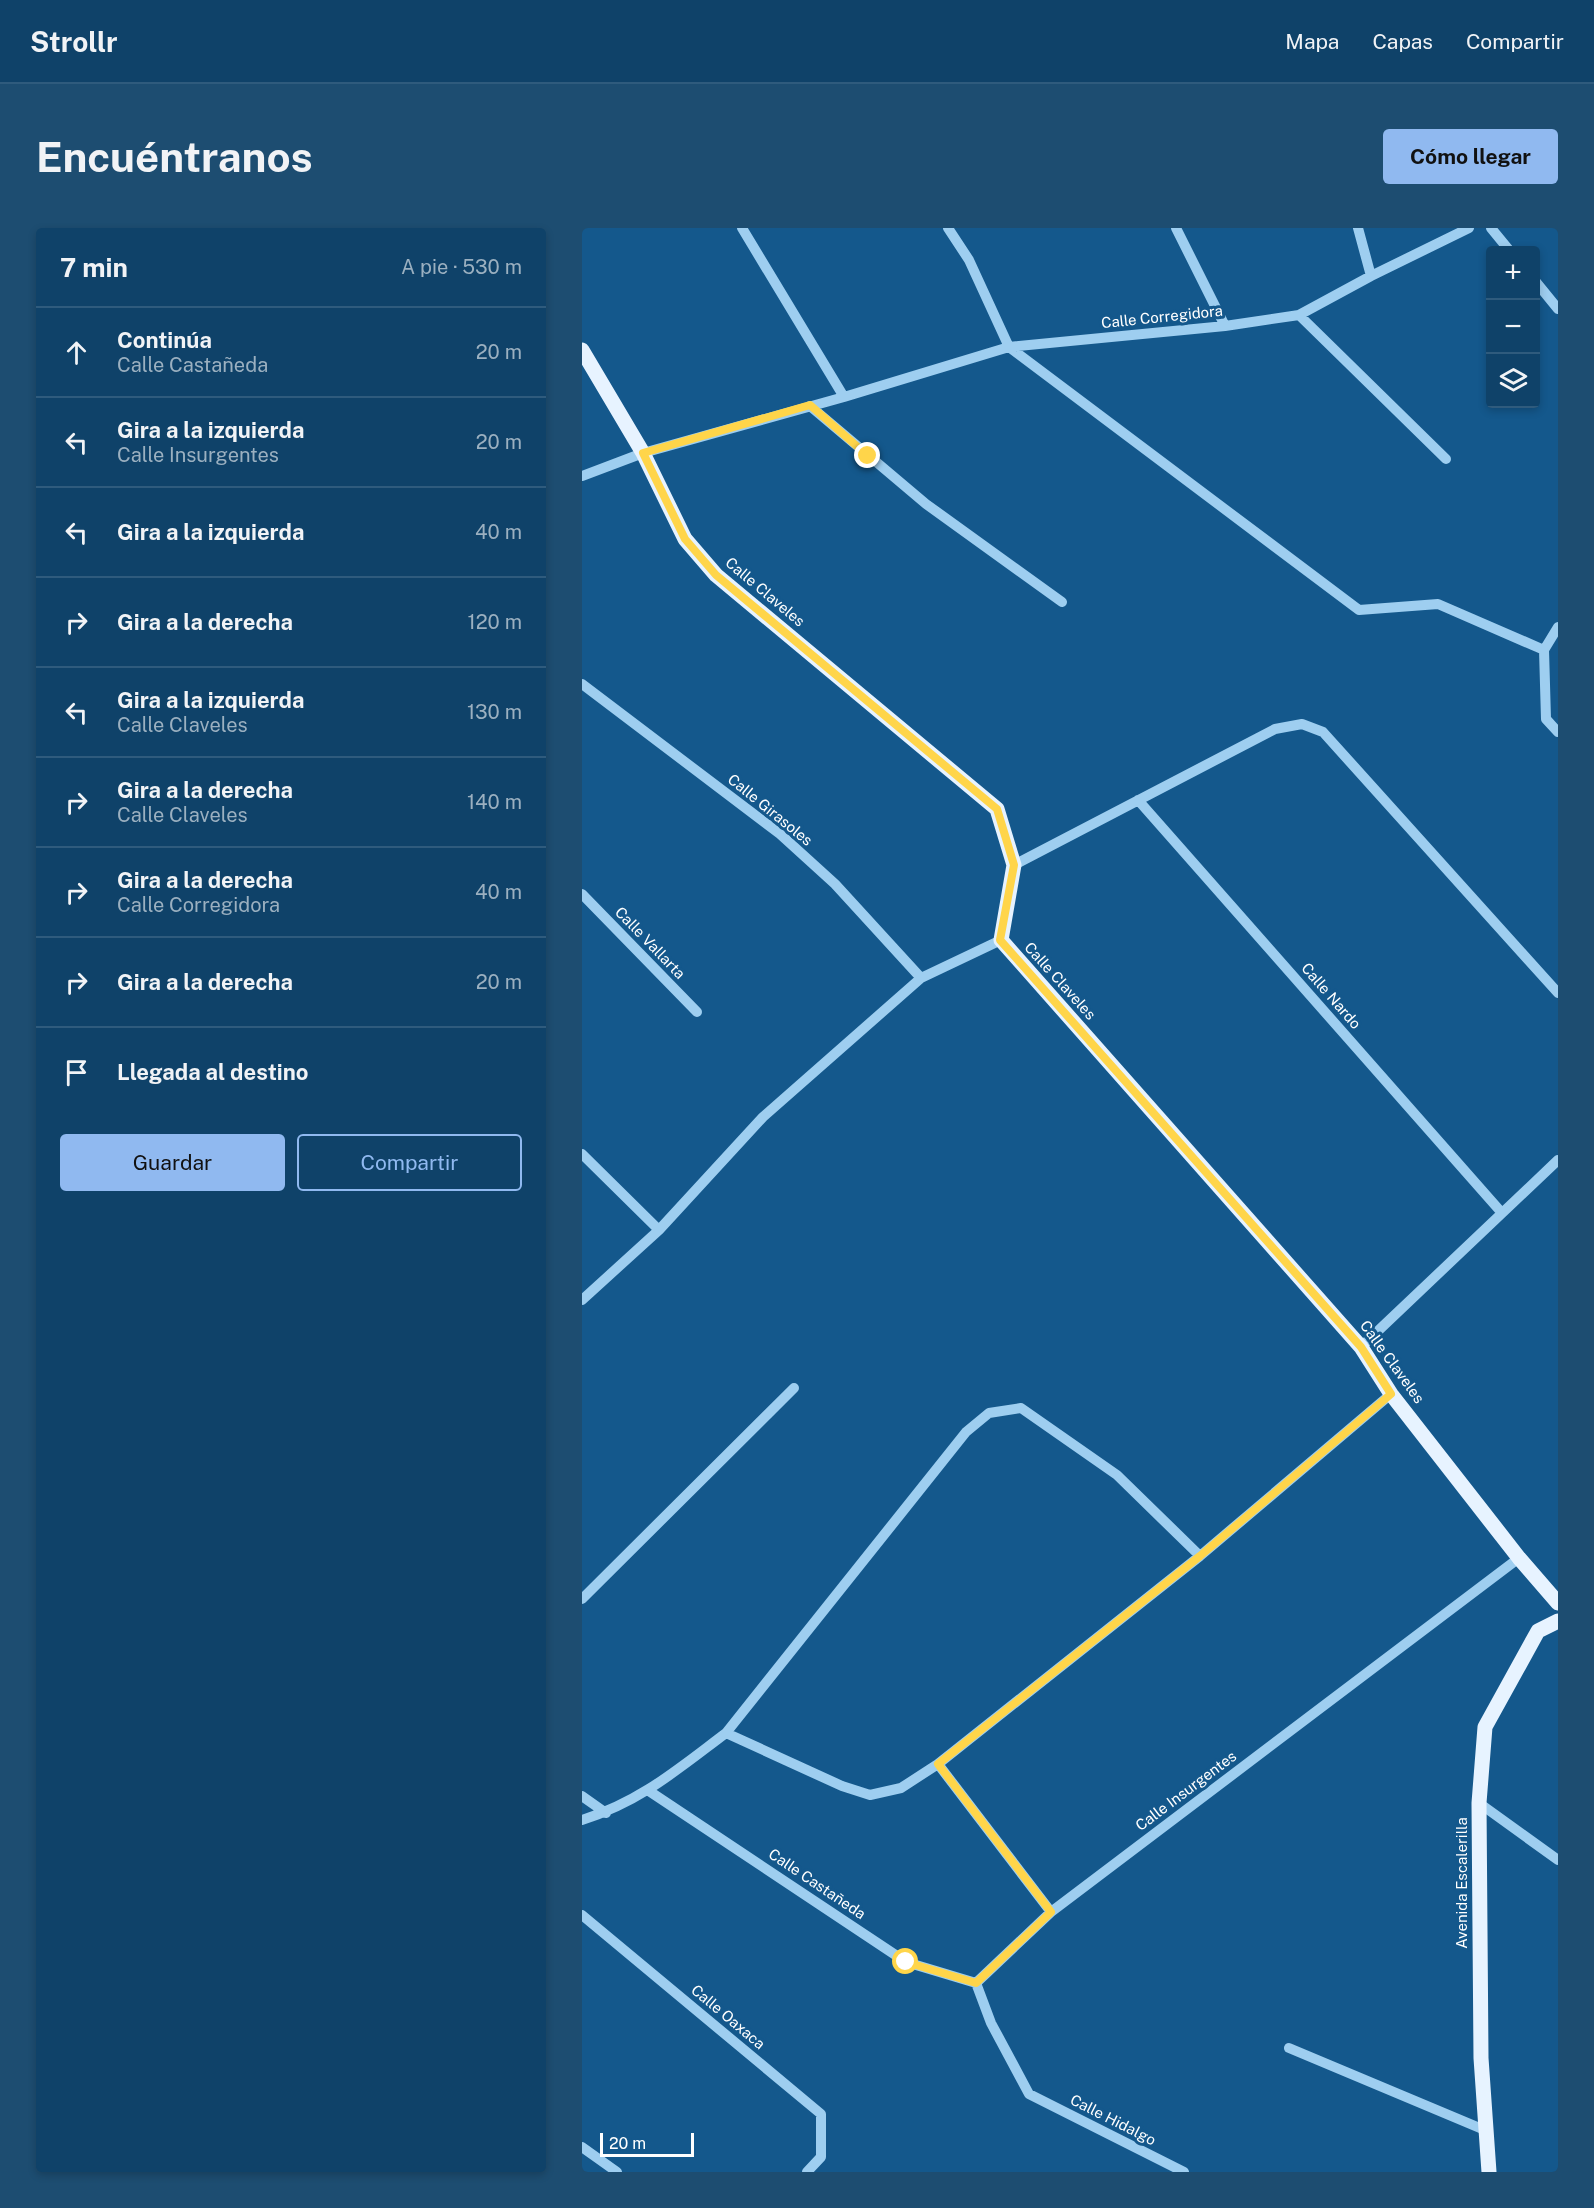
<!DOCTYPE html>
<html lang="es">
<head>
<meta charset="utf-8">
<style>
  body { margin:0; font-family:"Public Sans",sans-serif; background:#1d4d71; color:#f1f3f6 }
  .controls { position:absolute; right:18px; top:18px; display:grid; overflow:hidden; border-radius:6px; box-shadow:0 3px 9px #0003 }
  .controls button { width:54px; height:54px; display:grid; place-items:center; padding:0; border:0; border-bottom:2px solid #2f5b7d; background:#0f4269; color:#f1f3f6; font:30px sans-serif }
  .scale { position:absolute; left:18px; bottom:15px; width:94px; box-sizing:border-box; padding-left:6px; border:3px solid #fff; border-top:0; font-size:16px; line-height:21px; white-space:nowrap; color:#fff; -webkit-text-stroke:4px #14588c; paint-order:stroke }
  .stop { position:absolute; width:18px; height:18px; margin:-14px; border:4px solid #ffd54a; border-radius:50%; background:#fff }
  .stop.end { background:#ffd54a; border-color:#fff; box-shadow:0 2px 6px #0008 }
  .list { margin:0; padding:0; list-style:none }
  h2 { display:flex; justify-content:space-between; align-items:center; height:78px; margin:0; padding:0 24px; font-size:26px }
  h2 small { font-size:20px; font-weight:400; color:#9bb0c0 }
  .list li { display:grid; grid-template-columns:39px 1fr auto; gap:18px; align-items:center; box-sizing:border-box; height:90px; padding:0 24px; border-top:2px solid #2f5b7d }
  .list b { display:block; font-size:22px; white-space:nowrap }
  .list p { margin:0; font-size:20px; white-space:nowrap; color:#9bb0c0 }
  .list em { font-size:20px; font-style:normal; color:#9bb0c0 }
  .actions { display:flex; gap:12px; padding:18px 24px }
  .actions a { flex:1; padding:14px 0; border:2px solid #90b9f0; border-radius:6px; text-align:center; font-size:21px; color:#90b9f0 }
  .actions .main { background:#90b9f0; color:#111 }
  .icon { flex:none; width:33px; height:33px; fill:none; stroke:currentColor; stroke-width:2; stroke-linecap:round; stroke-linejoin:round }
  .map { position:relative; flex:none; width:976px; height:1944px; overflow:hidden; border-radius:6px }
  header { display:flex; align-items:center; gap:36px; box-sizing:border-box; height:84px; padding:0 30px; background:#0f4269; border-bottom:2px solid #2f5b7d }
  header strong { font-size:28px }
  nav { display:flex; gap:33px; margin-inline-start:auto; font-size:21px }
  .intro { display:flex; align-items:center; justify-content:space-between; box-sizing:border-box; height:144px; padding:0 36px }
  h1 { margin:0; font-size:42px }
  .button { padding:15px 27px; border-radius:6px; background:#90b9f0; color:#111; font-size:21px; font-weight:700 }
  main { display:flex; gap:36px; padding:0 36px }
  aside { flex:1; background:#0f4269; border-radius:6px; box-shadow:0 3px 9px #0003 }
  .map>svg:first-child { display:block }
  .lines { fill:none; stroke-linecap:round; stroke-linejoin:round }
  .minor { stroke:#9ecef0; stroke-width:10 }
  .major { stroke:#e7f3ff; stroke-width:15 }
  .route { stroke:#ffd54a; stroke-width:8 }
  .labels { text-anchor:middle; stroke-width:6; stroke-linejoin:round; paint-order:stroke }
  .street-label { font-size:15px; fill:#fff; stroke:#14588c }
</style>
</head>
<body>
<header>
<strong>Strollr</strong>
<nav><a>Mapa</a><a>Capas</a><a>Compartir</a></nav>
</header>
<div class="intro"><h1>Encuéntranos</h1><a class="button">Cómo llegar</a></div>
<main>
<aside>
<h2>7 min<small>A pie · 530 m</small></h2>
<ul class="list">
<li><svg class="icon" aria-label="ahead" viewBox="0 0 24 24"><path d="M12 20V5M6 11l6-6 6 6"/></svg><div><b>Continúa</b><p>Calle Castañeda</p></div><em>20 m</em></li>
<li><svg class="icon" aria-label="left" viewBox="0 0 24 24"><path d="M17 20v-9H6M10 6l-5 5 5 5"/></svg><div><b>Gira a la izquierda</b><p>Calle Insurgentes</p></div><em>20 m</em></li>
<li><svg class="icon" aria-label="left" viewBox="0 0 24 24"><path d="M17 20v-9H6M10 6l-5 5 5 5"/></svg><div><b>Gira a la izquierda</b></div><em>40 m</em></li>
<li><svg class="icon" aria-label="right" viewBox="0 0 24 24"><path d="M7 20v-9h11M14 6l5 5-5 5"/></svg><div><b>Gira a la derecha</b></div><em>120 m</em></li>
<li><svg class="icon" aria-label="left" viewBox="0 0 24 24"><path d="M17 20v-9H6M10 6l-5 5 5 5"/></svg><div><b>Gira a la izquierda</b><p>Calle Claveles</p></div><em>130 m</em></li>
<li><svg class="icon" aria-label="right" viewBox="0 0 24 24"><path d="M7 20v-9h11M14 6l5 5-5 5"/></svg><div><b>Gira a la derecha</b><p>Calle Claveles</p></div><em>140 m</em></li>
<li><svg class="icon" aria-label="right" viewBox="0 0 24 24"><path d="M7 20v-9h11M14 6l5 5-5 5"/></svg><div><b>Gira a la derecha</b><p>Calle Corregidora</p></div><em>40 m</em></li>
<li><svg class="icon" aria-label="right" viewBox="0 0 24 24"><path d="M7 20v-9h11M14 6l5 5-5 5"/></svg><div><b>Gira a la derecha</b></div><em>20 m</em></li>
<li><svg class="icon" aria-label="arrive" viewBox="0 0 24 24"><path d="M6 21V4h12l-3 4 3 4H6"/></svg><div><b>Llegada al destino</b></div></li>
</ul>
<div class="actions"><a class="main">Guardar</a><a>Compartir</a></div>
</aside>
<div class="map">
<svg width="976" height="1944" viewBox="0 0 976 1944">
  <rect width="100%" height="100%" fill="#14588c"/>
  <g class="lines">
    <path class="minor" d="M160,0L262,169
      M366,0L387,32L427,119L777,382L856,376L962,422
      M594,0L643,98
      M776,0L789,48
      M909,0L927,22
      M954,54L976,81
      M717,87L864,231
      M228,178L344,276L480,374
      M0,248L61,225L262,169L427,119L643,98L717,87L789,48L887,0
      M962,422L964,491L976,504
      M962,422L976,399
      M0,456L198,606L253,656L339,750
      M556,572L920,985
      M432,637L693,501L720,496L741,504L976,765
      M0,666L115,784
      M0,926L77,1002
      M0,1072L77,1002L181,889L339,750L419,712
      M779,1119L976,932
      M0,1371L212,1160
      M144,1505L384,1204L407,1185L439,1180L535,1247L618,1328
      M67,1563L324,1734L394,1755
      M0,1568L24,1585
      M897,1575L976,1632
      M0,1592C58,1574 96,1541 144,1505L260,1558L288,1567L319,1560L356,1536
      M469,1684L356,1536L618,1328L809,1166
      M0,1687L239,1886V1929L225,1944
      M707,1820L905,1903
      M0,1919L35,1944
      M602,1944L447,1866L409,1795L394,1755L469,1684L937,1330"/>
    <path class="major" d="M0,122L61,225L103,311L134,347L415,581L432,637L419,712L779,1119L809,1166L937,1330L976,1375
      M907,1944L899,1830L897,1575L903,1499L956,1403L976,1393"/>
  </g>
  <g class="lines">
    <path class="route" d="M286,228L228,177L61,225L103,311L134,347L415,581L432,637L418,712L779,1119L809,1166L618,1328L356,1536L469,1684L394,1755L324,1734"/>
  </g>
  <g class="labels">
    <g class="street-label">
      <text transform="translate(580 89) rotate(-6)" y="5">Calle Corregidora</text>
      <text transform="translate(183 364) rotate(40)" y="5">Calle Claveles</text>
      <text transform="translate(188 582) rotate(39)" y="5">Calle Girasoles</text>
      <text transform="translate(68 715) rotate(46)" y="5">Calle Vallarta</text>
      <text transform="translate(478 753) rotate(48)" y="5">Calle Claveles</text>
      <text transform="translate(749 768) rotate(49)" y="5">Calle Nardo</text>
      <text transform="translate(810 1134) rotate(54)" y="5">Calle Claveles</text>
      <text transform="translate(604 1563) rotate(-37)" y="5">Calle Insurgentes</text>
      <text transform="translate(880 1655) rotate(-90)" y="5">Avenida Escalerilla</text>
      <text transform="translate(235 1656) rotate(34)" y="5">Calle Castañeda</text>
      <text transform="translate(146 1789) rotate(40)" y="5">Calle Oaxaca</text>
      <text transform="translate(531 1892) rotate(27)" y="5">Calle Hidalgo</text>
    </g>
  </g>
</svg>
<div class="controls">
<button>+</button>
<button>−</button>
<button><svg class="icon" aria-label="layers" viewBox="0 0 24 24"><path d="M12 4l9 5-9 5-9-5zM3 14l9 5 9-5"/></svg></button>
</div>
<div class="scale">20 m</div>
<div class="stop" style="left:324px;top:1734px"></div>
<div class="stop end" style="left:286px;top:228px"></div>
</div>
</main>
</body>
</html>
